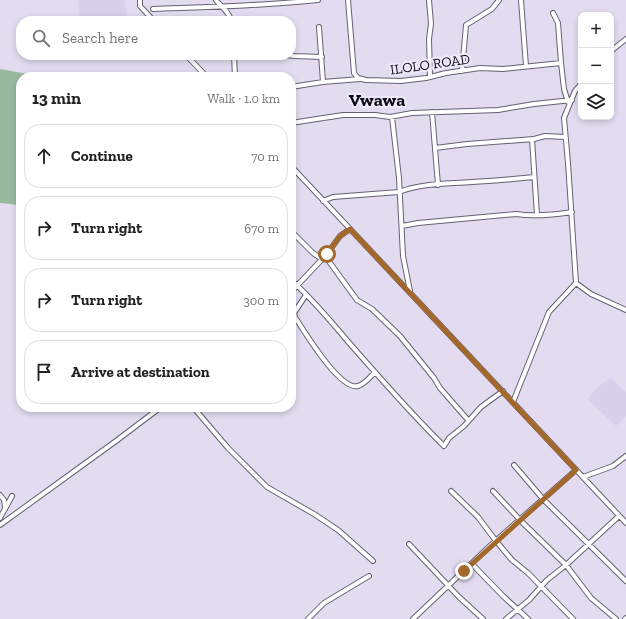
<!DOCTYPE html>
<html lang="en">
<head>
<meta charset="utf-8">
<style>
  body { margin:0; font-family:"Zilla Slab",serif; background:#f2f2f2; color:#202124 }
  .controls { position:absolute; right:12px; top:12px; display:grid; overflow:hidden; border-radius:8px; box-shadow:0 2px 6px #0003 }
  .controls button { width:36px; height:36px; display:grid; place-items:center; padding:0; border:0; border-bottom:1px solid #e0e0e0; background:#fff; color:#202124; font:20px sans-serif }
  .stop { position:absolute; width:12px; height:12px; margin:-9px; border:3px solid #a4692a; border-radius:50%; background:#fff }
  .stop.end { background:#a4692a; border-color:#fff; box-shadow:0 1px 4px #0008 }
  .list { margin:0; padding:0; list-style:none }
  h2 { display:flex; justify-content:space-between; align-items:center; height:52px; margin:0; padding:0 16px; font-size:17px }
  h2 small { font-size:13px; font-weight:400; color:#757577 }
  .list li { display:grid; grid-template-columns:26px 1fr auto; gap:12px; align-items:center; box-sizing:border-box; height:64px; margin:0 8px 8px; padding:0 8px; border:1px solid #e0e0e0; border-radius:16px }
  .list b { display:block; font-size:15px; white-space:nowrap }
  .list em { font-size:13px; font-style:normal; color:#757577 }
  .icon { flex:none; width:22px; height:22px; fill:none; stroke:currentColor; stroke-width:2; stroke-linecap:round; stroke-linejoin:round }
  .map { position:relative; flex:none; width:626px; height:619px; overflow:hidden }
  .search { position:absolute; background:#fff; box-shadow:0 2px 6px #0003; left:16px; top:16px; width:280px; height:44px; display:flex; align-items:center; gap:10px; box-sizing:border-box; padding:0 14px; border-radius:16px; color:#757577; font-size:15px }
  .panel { position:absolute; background:#fff; box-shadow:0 2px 6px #0003; left:16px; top:72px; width:280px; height:340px; border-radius:16px }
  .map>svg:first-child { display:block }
  .built { fill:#d9d0ec }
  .forest { fill:#98b99f }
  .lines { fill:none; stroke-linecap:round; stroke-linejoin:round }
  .minor-casing { stroke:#676073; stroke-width:6 }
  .minor { stroke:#fff; stroke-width:4 }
  .route { stroke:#a4692a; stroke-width:5 }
  .labels { text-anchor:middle; stroke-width:4; stroke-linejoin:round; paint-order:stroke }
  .street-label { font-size:14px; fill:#0d0b12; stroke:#f0e9fe }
  .district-label { font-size:18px; font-weight:bold; fill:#0d0b12; stroke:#f0e9fe }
</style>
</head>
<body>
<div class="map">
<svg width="626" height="619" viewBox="0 0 626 619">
  <rect width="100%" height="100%" fill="#e3dcf1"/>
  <path class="built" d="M78,0H125L127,21H80Z
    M610,378L626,392V416L616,426L587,399L599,386Z"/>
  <path class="forest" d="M0,69L44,77H21V205L0,203Z"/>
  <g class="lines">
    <defs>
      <path id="minor" d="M140,0V6L154,21
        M216,0C222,8 229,11 231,21
        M348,0L354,73L358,78L366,80L401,81L426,78L446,73L480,68L503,69L561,63
        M429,0L431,24L429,39L430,76
        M521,0L526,66
        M153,9C208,7 263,6 318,0
        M553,13L558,23L561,63L564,89L568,102
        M319,27L323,82
        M611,51L626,39
        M186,55L207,77
        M234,55L235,77
        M287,55L294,56L322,57
        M462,71L466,25L492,9L499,0
        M291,87L323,82L360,79
        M432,112L438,185
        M392,117L399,178L403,256L410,291
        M291,123L343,115H375L390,117L412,113L498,110L534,104L572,100
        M532,139L537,215
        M435,148L467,144L534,139L545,136L565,137
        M291,166L626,523
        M323,201L333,197L399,192C421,183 449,184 472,182C493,181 513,179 534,177
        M402,226L418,223L516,214C535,217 553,215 572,212
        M291,231L313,253L322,259
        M325,256L357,300L372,309L400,336L434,378L440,388L468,420
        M291,280C313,299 332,323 351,345C381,379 411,414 444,446L449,438L464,426L481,407L503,391
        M576,283L591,294L626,310
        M291,292L327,254L340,236L350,229
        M306,295L294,313L295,317C304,331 340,391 358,386C365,384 370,377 375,372
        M513,402L549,312L576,283L568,163L564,118L575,91L581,84
        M193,407L228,448L267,487L314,514L338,530L373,561
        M514,465L543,499L626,581
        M583,477L613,466L626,456
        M451,491L478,517L496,541L512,560L528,573L573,619
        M493,491L522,522L566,565L591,598L616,619
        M0,495L4,500L5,507
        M0,518L12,496
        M0,525L116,441L161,407
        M409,544L459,597L483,619
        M472,564L503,596L528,619
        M308,619L324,603L369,576
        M413,619L491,545L576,470
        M506,619L529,600L547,580L566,565L619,516
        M625,619L626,618"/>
    </defs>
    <use href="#minor" class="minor-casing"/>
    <use href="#minor" class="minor"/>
  </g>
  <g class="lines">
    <path class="route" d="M327,254L340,236L350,229L576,470L464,571"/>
  </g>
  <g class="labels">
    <g class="street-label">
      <text transform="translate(430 64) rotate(-8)" y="5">ILOLO ROAD</text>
    </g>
    <g class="district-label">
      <text x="377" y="106">Vwawa</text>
    </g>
  </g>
</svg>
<div class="controls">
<button>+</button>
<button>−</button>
<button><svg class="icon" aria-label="layers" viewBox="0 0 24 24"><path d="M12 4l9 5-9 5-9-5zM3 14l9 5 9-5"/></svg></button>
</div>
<div class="stop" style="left:327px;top:254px"></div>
<div class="stop end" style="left:464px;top:571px"></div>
<div class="search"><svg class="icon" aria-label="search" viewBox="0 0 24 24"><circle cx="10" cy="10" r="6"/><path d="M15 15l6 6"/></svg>Search here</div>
<section class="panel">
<h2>13 min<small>Walk · 1.0 km</small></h2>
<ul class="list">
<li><svg class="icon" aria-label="ahead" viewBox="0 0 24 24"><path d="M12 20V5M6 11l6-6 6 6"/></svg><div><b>Continue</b></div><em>70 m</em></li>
<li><svg class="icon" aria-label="right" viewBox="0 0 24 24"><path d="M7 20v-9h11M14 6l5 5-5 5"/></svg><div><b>Turn right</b></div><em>670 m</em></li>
<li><svg class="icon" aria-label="right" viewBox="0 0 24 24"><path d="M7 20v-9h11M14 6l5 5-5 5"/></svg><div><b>Turn right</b></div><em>300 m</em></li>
<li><svg class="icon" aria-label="arrive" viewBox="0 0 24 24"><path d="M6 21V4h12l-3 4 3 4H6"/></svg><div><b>Arrive at destination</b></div></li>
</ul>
</section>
</div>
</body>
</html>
